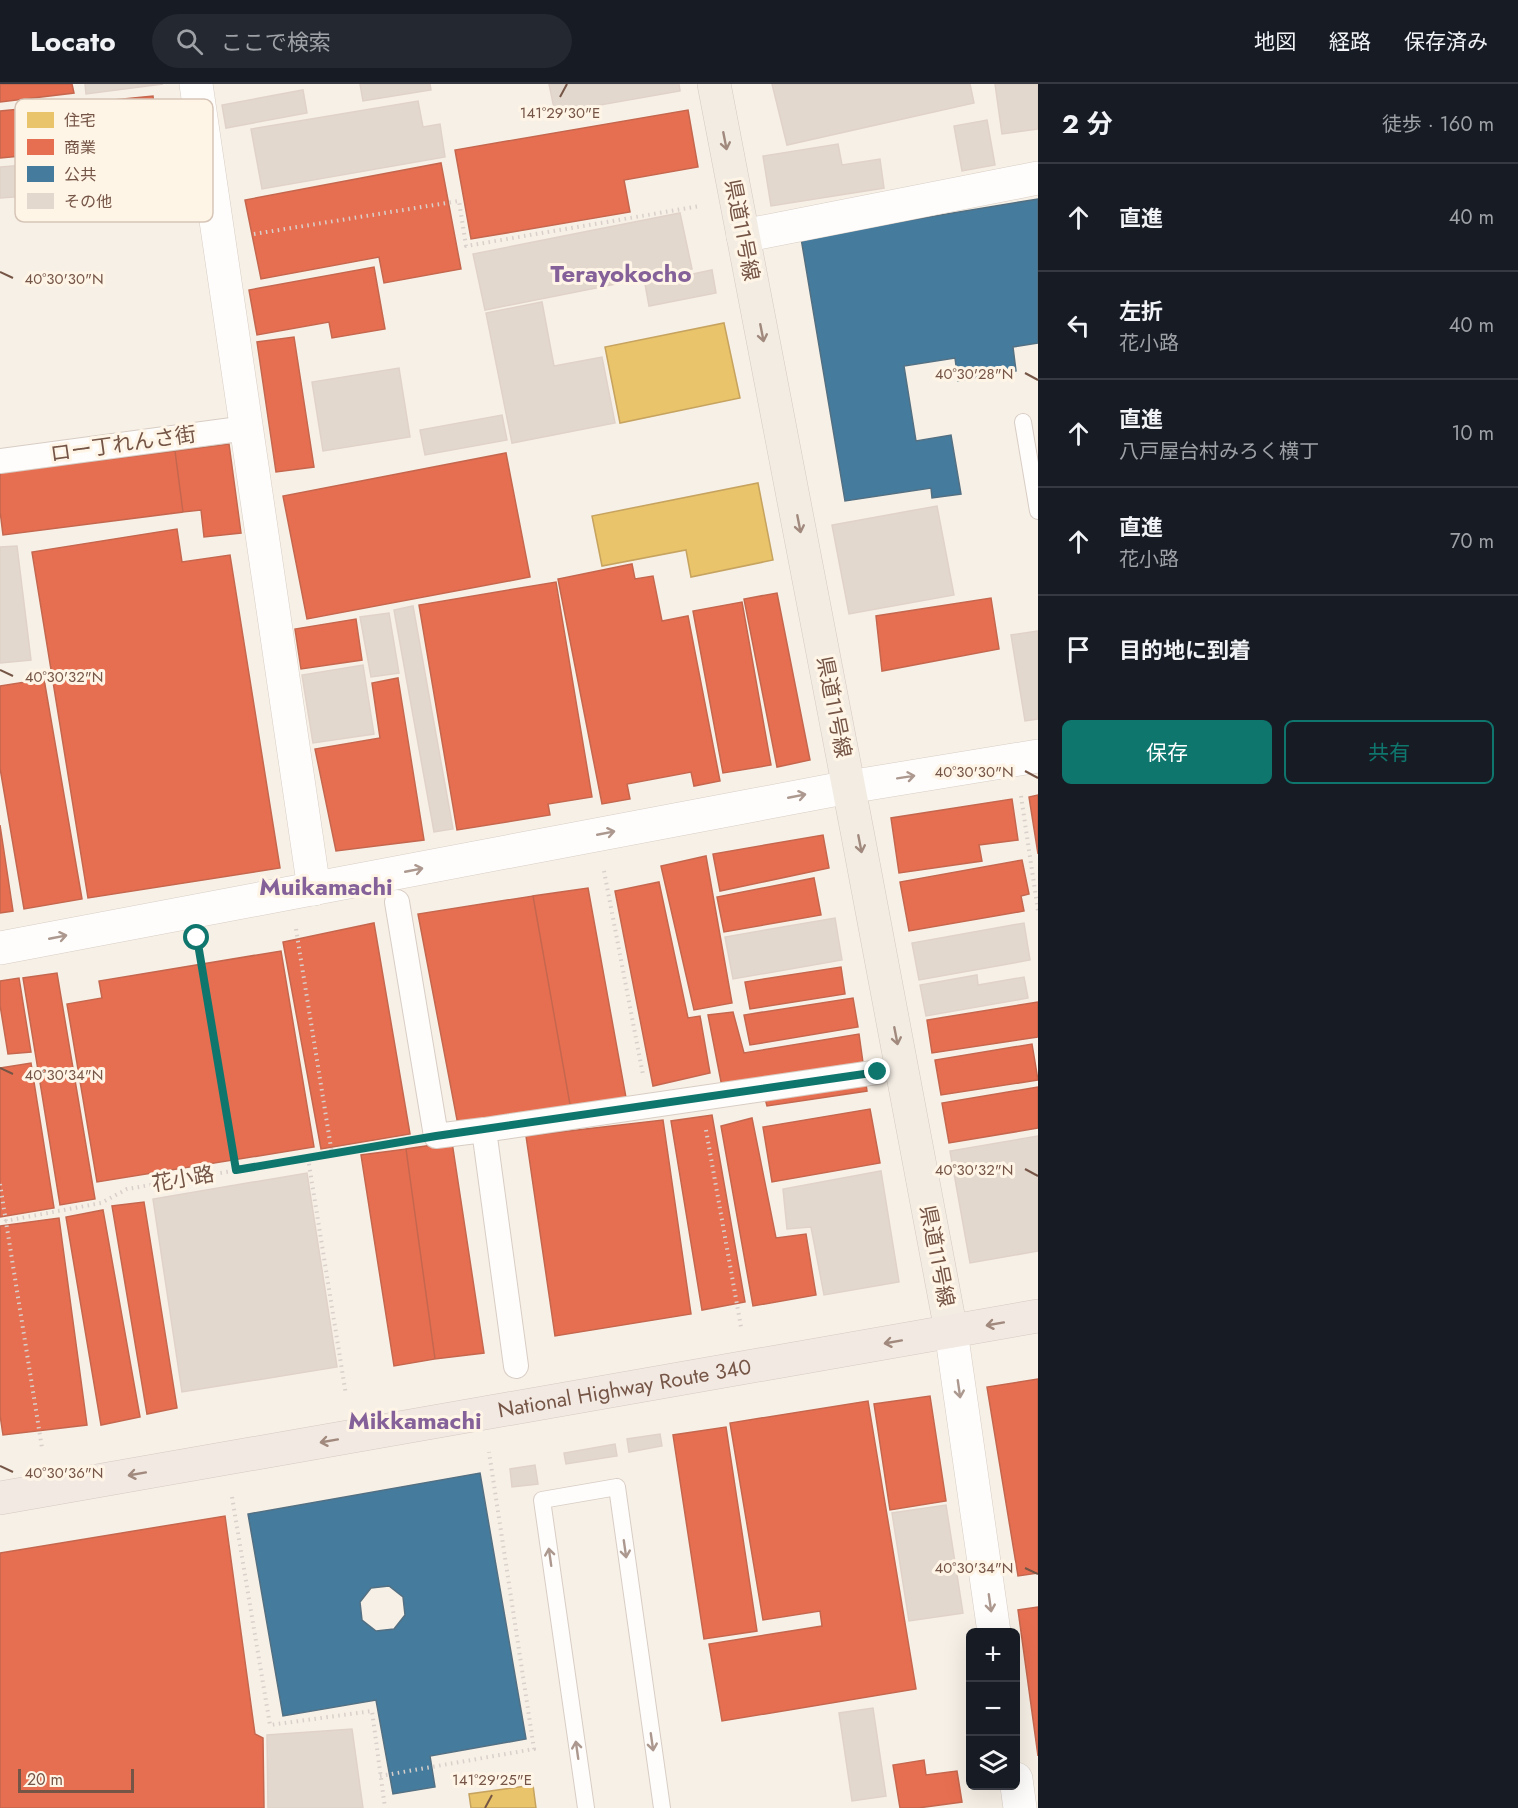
<!DOCTYPE html>
<html lang="ja">
<head>
<meta charset="utf-8">
<style>
  body { margin:0; font-family:Jost,"Noto Sans JP",sans-serif; background:#242831; color:#f1f3f6 }
  .controls { position:absolute; right:18px; bottom:18px; display:grid; overflow:hidden; border-radius:9px; box-shadow:0 6px 24px #0002 }
  .controls button { width:54px; height:54px; display:grid; place-items:center; padding:0; border:0; border-bottom:2px solid #363941; background:#171b24; color:#f1f3f6; font:30px sans-serif }
  .scale { position:absolute; left:18px; bottom:15px; width:116px; box-sizing:border-box; padding-left:6px; border:3px solid #755546; border-top:0; font-size:16px; line-height:21px; white-space:nowrap; color:#755546; -webkit-text-stroke:4px #fff5e7; paint-order:stroke }
  .stop { position:absolute; width:18px; height:18px; margin:-14px; border:4px solid #0f766e; border-radius:50%; background:#fff }
  .stop.end { background:#0f766e; border-color:#fff; box-shadow:0 2px 6px #0008 }
  .list { margin:0; padding:0; list-style:none }
  h2 { display:flex; justify-content:space-between; align-items:center; height:78px; margin:0; padding:0 24px; font-size:26px }
  h2 small { font-size:20px; font-weight:400; color:#9ea1a6 }
  .list li { display:grid; grid-template-columns:39px 1fr auto; gap:18px; align-items:center; box-sizing:border-box; height:108px; padding:0 24px; border-top:2px solid #363941 }
  .list b { display:block; font-size:22px; white-space:nowrap }
  .list p { margin:0; font-size:20px; white-space:nowrap; color:#9ea1a6 }
  .list em { font-size:20px; font-style:normal; color:#9ea1a6 }
  .actions { display:flex; gap:12px; padding:18px 24px }
  .actions a { flex:1; padding:14px 0; border:2px solid #0f766e; border-radius:9px; text-align:center; font-size:21px; color:#0f766e }
  .actions .main { background:#0f766e; color:#fff }
  .icon { flex:none; width:33px; height:33px; fill:none; stroke:currentColor; stroke-width:2; stroke-linecap:round; stroke-linejoin:round }
  .map { position:relative; flex:none; width:1038px; height:1724px; overflow:hidden }
  header { display:flex; align-items:center; gap:36px; box-sizing:border-box; height:84px; padding:0 30px; background:#171b24; border-bottom:2px solid #363941 }
  header strong { font-size:28px }
  nav { display:flex; gap:33px; margin-inline-start:auto; font-size:21px }
  .search { width:420px; height:54px; background:#242831; display:flex; align-items:center; gap:15px; box-sizing:border-box; padding:0 21px; border-radius:33px; color:#9ea1a6; font-size:22px }
  main { display:flex }
  aside { flex:1; background:#171b24 }
  .map>svg:first-child { display:block }
  .homes { fill:#e9c46a; stroke:#c6a35f; stroke-width:1.5 }
  .shops { fill:#e76f51; stroke:#c5674e; stroke-width:1.5 }
  .public { fill:#457b9d; stroke:#537083; stroke-width:1.5; fill-rule:evenodd }
  .building { fill:#e3d8ce; stroke:#e0d2c8; stroke-width:1.5 }
  .lines { fill:none; stroke-linecap:round; stroke-linejoin:round }
  .service-casing { stroke:#d8cdc4; stroke-width:18 }
  .pedestrian-casing { stroke:#d8cdc4; stroke-width:26 }
  .minor-casing { stroke:#d8cdc4; stroke-width:34 }
  .tertiary-casing { stroke:#d8cdc4; stroke-width:34 }
  .primary-casing { stroke:#d5cac3; stroke-width:34 }
  .trunk-casing { stroke:#d5cac3; stroke-width:34 }
  .path { stroke:#d9d0cb; stroke-width:4; stroke-dasharray:1.5 4.5; stroke-linecap:butt }
  .service { stroke:#fefdfb; stroke-width:16 }
  .pedestrian { stroke:#fefdfb; stroke-width:24 }
  .minor { stroke:#fefdfb; stroke-width:33 }
  .tertiary { stroke:#fefdfb; stroke-width:33 }
  .primary { stroke:#f2ece3; stroke-width:33 }
  .trunk { stroke:#f2e9e2; stroke-width:33 }
  .oneway { stroke:#a18a7d }
  .oneway2 { stroke:#ac988e }
  .oneway3 { stroke:#a1897d }
  .route { stroke:#0f766e; stroke-width:8 }
  .ticks { fill:none; stroke:#755546; stroke-width:2 }
  .labels { text-anchor:middle; stroke-width:6; stroke-linejoin:round; paint-order:stroke }
  .street-label { font-size:21px; fill:#755546; stroke:#fff5e7 }
  .quarter-label { font-size:24px; font-weight:bold; fill:#846199; stroke:#fff5e7 }
  .key { fill:#fff5e7; stroke:#d6c5b7; stroke-width:1.5 }
  .key-label { font-size:16px; fill:#755546 }
  .ticks-label { font-size:15px; text-anchor:middle; fill:#755546; stroke:#fff5e7; stroke-width:6; stroke-linejoin:round; paint-order:stroke }
</style>
</head>
<body>
<header>
<strong>Locato</strong>
<div class="search"><svg class="icon" aria-label="search" viewBox="0 0 24 24"><circle cx="10" cy="10" r="6"/><path d="M15 15l6 6"/></svg>ここで検索</div>
<nav><a>地図</a><a>経路</a><a>保存済み</a></nav>
</header>
<main>
<div class="map">
<svg width="1038" height="1724" viewBox="0 0 1038 1724">
  <rect width="100%" height="100%" fill="#f7f0e6"/>
  <path class="homes" d="M724,239L740,314L620,339L605,263Z
    M758,399L773,476L691,493L686,466L602,482L592,432Z
    M533,1701L536,1724H471L469,1710Z"/>
  <path class="shops" d="M0,0H72L74,9L0,18Z
    M153,12L158,59L0,74V27Z
    M688,26L698,83L624,96L630,128L471,155L455,66Z
    M441,79L461,185L384,199L379,173L261,195L245,116Z
    M374,183L385,245L332,254L329,238L257,251L249,206Z
    M294,253L314,383L276,388L257,258Z
    M229,360L241,449L204,453L201,426L183,428L175,367Z
    M175,367L183,428L3,451L0,427V389Z
    M506,369L530,493L307,535L283,412Z
    M177,445L182,478L230,471L280,784L88,814L32,468Z
    M632,480L635,495L653,492L662,537L688,532L720,697L694,702L691,688L627,700L630,715L602,720L558,495Z
    M556,498L592,713L548,720L550,731L457,746L419,521Z
    M777,509L810,676L777,683L744,515Z
    M991,514L999,565L882,587L876,532Z
    M742,518L771,681L723,689L693,527Z
    M356,535L362,576L301,585L295,545Z
    M398,594L424,756L336,767L315,665L380,654L372,599Z
    M44,595L82,815L24,825L0,684V602Z
    M1038,711V770L1029,713Z
    M1012,715L1018,756L979,761L982,777L899,789L891,734Z
    M0,741L13,827L0,829Z
    M823,751L829,784L720,807L713,770Z
    M706,772L732,919L694,926L661,782Z
    M1022,776L1029,810L1021,812L1024,827L909,847L900,798Z
    M814,794L821,831L724,848L717,813Z
    M659,798L688,934L700,932L710,989L653,1002L615,807Z
    M588,804L627,1019L571,1026L533,812Z
    M533,812L571,1026L458,1041L418,830Z
    M374,839L410,1050L321,1065L283,858Z
    M281,867L314,1063L97,1098L67,920L102,914L99,897Z
    M841,883L845,910L750,925L745,898Z
    M57,889L95,1115L60,1121L23,894Z
    M19,894L31,968L8,970L0,921V897Z
    M853,914L858,943L750,961L744,931Z
    M1038,918V953L932,969L927,936Z
    M733,928L744,969L859,950L867,1007L767,1022L762,1003L723,1008L708,931Z
    M1032,960L1038,996L941,1011L935,976Z
    M31,979L54,1124L0,1133V984Z
    M1038,1003V1044L949,1059L942,1019Z
    M870,1025L880,1079L772,1098L763,1043Z
    M712,1031L745,1218L702,1226L671,1037Z
    M752,1034L776,1154L806,1150L816,1211L753,1222L721,1042Z
    M663,1036L691,1230L555,1252L526,1052Z
    M452,1058L484,1269L435,1275L406,1065Z
    M406,1065L435,1275L394,1282L361,1071Z
    M144,1118L177,1324L147,1330L112,1122Z
    M103,1126L140,1333L101,1341L66,1133Z
    M59,1134L87,1341L3,1351L0,1331V1142Z
    M1038,1295V1489L1018,1492L987,1303Z
    M930,1312L946,1417L890,1426L874,1320Z
    M868,1317L916,1605L722,1637L709,1560L822,1542L820,1527L763,1536L730,1339Z
    M726,1343L757,1547L704,1555L673,1351Z
    M225,1432L255,1650L263,1654L264,1724H0V1469Z
    M1038,1523V1672L1018,1526Z
    M924,1676L926,1691L957,1687L962,1718L918,1724H900L893,1681Z"/>
  <path class="public" d="M1038,115V259L1013,263L1016,287L958,297L955,274L904,282L916,357L951,351L961,410L932,414L931,404L845,417L801,154Z
    M480,1389L526,1655L430,1672L435,1703L393,1710L376,1616L283,1632L248,1430ZM389,1502L403,1513L405,1531L394,1545L376,1547L362,1536L360,1518L371,1504Z"/>
  <path class="building" d="M85,0H163L86,10Z
    M360,0H430L431,6L363,17Z
    M549,0H679L680,7L555,29Z
    M772,0H970L974,19L787,61Z
    M995,0H1038V45L1002,50Z
    M303,6L307,29L226,44L222,21Z
    M418,17L423,43L440,40L445,73L262,105L251,45Z
    M987,36L995,81L962,87L954,42Z
    M838,60L842,81L880,75L884,104L771,122L763,72Z
    M51,79L54,110L0,114V83Z
    M680,129L692,185L485,226L473,170Z
    M712,186L716,209L649,222L645,200Z
    M542,218L554,282L602,273L615,339L512,359L486,229Z
    M399,284L410,353L323,367L312,298Z
    M502,331L507,356L425,371L420,346Z
    M937,422L954,511L849,530L832,441Z
    M17,462L31,576L0,579V463Z
    M413,522L453,745L434,748L394,526Z
    M389,529L399,589L371,593L360,533Z
    M1038,547V635L1025,637L1011,551Z
    M363,581L374,650L313,659L302,591Z
    M835,834L842,876L733,895L725,853Z
    M1024,839L1030,876L919,896L912,859Z
    M977,891L978,901L1024,893L1028,914L926,932L920,901Z
    M1038,1052V1167L970,1179L950,1067Z
    M881,1087L899,1198L824,1211L811,1143L787,1145L783,1105Z
    M307,1089L337,1283L182,1308L153,1115Z
    M660,1350L662,1362L629,1368L627,1355Z
    M615,1360L617,1372L566,1380L564,1369Z
    M535,1381L538,1400L512,1403L510,1385Z
    M946,1421L963,1529L909,1537L892,1429Z
    M873,1624L886,1712L852,1717L839,1629Z
    M352,1645L363,1724H268L267,1651Z"/>
  <g class="lines">
    <defs>
      <path id="service" d="M1023,338L1038,427
        M586,1724L542,1416L617,1403L662,1724"/>
      <path id="pedestrian" d="M0,377L247,344
        M397,818L436,1052L484,1046L516,1282
        M484,1046L878,988"/>
      <path id="minor" d="M196,0L314,805
        M743,152L1038,94"/>
      <path id="tertiary" d="M0,864L849,703L1038,672
        M951,1247L994,1548
        M1016,1695L1020,1724"/>
      <path id="primary" d="M714,0L858,752L951,1247"/>
      <g id="trunk">
        <path id="s1" d="M0,1414L1038,1232"/>
      </g>
    </defs>
    <use href="#service" class="service-casing"/>
    <use href="#pedestrian" class="pedestrian-casing"/>
    <use href="#minor" class="minor-casing"/>
    <use href="#tertiary" class="tertiary-casing"/>
    <use href="#primary" class="primary-casing"/>
    <use href="#trunk" class="trunk-casing"/>
    <path class="path" d="M254,150L459,117L466,162L700,122
      M1021,712L1038,827
      M604,787L643,991
      M296,845L332,1070
      M198,864L236,1086
      M706,1046L741,1243
      M308,1074L346,1311
      M0,1100L42,1364
      M5,1137L101,1119L127,1105L406,1057
      M232,1413L270,1641L372,1627L385,1724
      M380,1692L534,1665L489,1368"/>
    <use href="#service" class="service"/>
    <use href="#pedestrian" class="pedestrian"/>
    <use href="#minor" class="minor"/>
    <use href="#tertiary" class="tertiary"/>
    <use href="#primary" class="primary"/>
    <use href="#trunk" class="trunk"/>
  </g>
  <defs><path id="oneway-shaft" d="M-6 0H5M1.5-3L5.5 0L1.5 3" fill="none" stroke-width="1.6" stroke-linecap="round" stroke-linejoin="round" transform="scale(1.5)"/></defs>
  <g class="oneway">
    <use href="#oneway-shaft" transform="translate(725 57) rotate(79)"/>
    <use href="#oneway-shaft" transform="translate(762 249) rotate(79)"/>
    <use href="#oneway-shaft" transform="translate(799 440) rotate(79)"/>
    <use href="#oneway-shaft" transform="translate(860 760) rotate(79)"/>
    <use href="#oneway-shaft" transform="translate(896 952) rotate(79)"/>
  </g>
  <g class="oneway2">
    <use href="#oneway-shaft" transform="translate(906 693) rotate(-9)"/>
    <use href="#oneway-shaft" transform="translate(797 712) rotate(-11)"/>
    <use href="#oneway-shaft" transform="translate(606 749) rotate(-11)"/>
    <use href="#oneway-shaft" transform="translate(414 786) rotate(-11)"/>
    <use href="#oneway-shaft" transform="translate(58 853) rotate(-11)"/>
    <use href="#oneway-shaft" transform="translate(959 1305) rotate(82)"/>
    <use href="#oneway-shaft" transform="translate(625 1465) rotate(82)"/>
    <use href="#oneway-shaft" transform="translate(550 1473) rotate(-98)"/>
    <use href="#oneway-shaft" transform="translate(990 1519) rotate(82)"/>
    <use href="#oneway-shaft" transform="translate(652 1658) rotate(82)"/>
    <use href="#oneway-shaft" transform="translate(577 1666) rotate(-98)"/>
  </g>
  <g class="oneway3">
    <use href="#oneway-shaft" transform="translate(995 1240) rotate(170)"/>
    <use href="#oneway-shaft" transform="translate(893 1258) rotate(170)"/>
    <use href="#oneway-shaft" transform="translate(329 1357) rotate(170)"/>
    <use href="#oneway-shaft" transform="translate(137 1390) rotate(170)"/>
  </g>
  <g class="lines">
    <path class="route" d="M197,854L236,1086L436,1052L878,988"/>
  </g>
  <path class="ticks" d="M560,13L567,0M0,188L13,194M1025,289L1038,296M0,586L13,592M1025,687L1038,694M0,984L13,990M1025,1085L1038,1092M0,1382L13,1388M1025,1484L1038,1490M485,1724L492,1711"/>
  <g class="labels">
    <g class="street-label">
      <text transform="translate(742 146) rotate(79)" y="7">県道11号線</text>
      <text transform="translate(123 360) rotate(-8)" y="7">ロー丁れんさ街</text>
      <text transform="translate(834 623) rotate(79)" y="7">県道11号線</text>
      <text transform="translate(183 1095) rotate(-10)" y="7">花小路</text>
      <text transform="translate(937 1172) rotate(79)" y="7">県道11号線</text>
      <text dy="7" stroke="none"><textPath href="#s1" startOffset="634">National Highway Route 340</textPath></text>
    </g>
    <g class="quarter-label">
      <text x="621" y="198">Terayokocho</text>
      <text x="326" y="811">Muikamachi</text>
      <text x="415" y="1345">Mikkamachi</text>
    </g>
  </g>
  <rect x="15" y="15" width="198" height="123" rx="9" class="key"/>
  <rect x="27" y="28" width="27" height="16" fill="#e9c46a"/>
  <rect x="27" y="55" width="27" height="16" fill="#e76f51"/>
  <rect x="27" y="82" width="27" height="16" fill="#457b9d"/>
  <rect x="27" y="109" width="27" height="16" fill="#e3d8ce"/>
  <g class="key-label">
    <text x="64" y="42">住宅</text>
    <text x="64" y="69">商業</text>
    <text x="64" y="96">公共</text>
    <text x="64" y="123">その他</text>
  </g>
  <g class="ticks-label">
    <text x="560" y="34">141°29'30"E</text>
    <text x="64" y="200">40°30'30"N</text>
    <text x="974" y="295">40°30'28"N</text>
    <text x="64" y="598">40°30'32"N</text>
    <text x="974" y="693">40°30'30"N</text>
    <text x="64" y="996">40°30'34"N</text>
    <text x="974" y="1091">40°30'32"N</text>
    <text x="64" y="1394">40°30'36"N</text>
    <text x="974" y="1489">40°30'34"N</text>
    <text x="492" y="1701">141°29'25"E</text>
  </g>
</svg>
<div class="controls">
<button>+</button>
<button>−</button>
<button><svg class="icon" aria-label="layers" viewBox="0 0 24 24"><path d="M12 4l9 5-9 5-9-5zM3 14l9 5 9-5"/></svg></button>
</div>
<div class="scale">20 m</div>
<div class="stop" style="left:197px;top:854px"></div>
<div class="stop end" style="left:878px;top:988px"></div>
</div>
<aside>
<h2>2 分<small>徒歩 · 160 m</small></h2>
<ul class="list">
<li><svg class="icon" aria-label="ahead" viewBox="0 0 24 24"><path d="M12 20V5M6 11l6-6 6 6"/></svg><div><b>直進</b></div><em>40 m</em></li>
<li><svg class="icon" aria-label="left" viewBox="0 0 24 24"><path d="M17 20v-9H6M10 6l-5 5 5 5"/></svg><div><b>左折</b><p>花小路</p></div><em>40 m</em></li>
<li><svg class="icon" aria-label="ahead" viewBox="0 0 24 24"><path d="M12 20V5M6 11l6-6 6 6"/></svg><div><b>直進</b><p>八戸屋台村みろく横丁</p></div><em>10 m</em></li>
<li><svg class="icon" aria-label="ahead" viewBox="0 0 24 24"><path d="M12 20V5M6 11l6-6 6 6"/></svg><div><b>直進</b><p>花小路</p></div><em>70 m</em></li>
<li><svg class="icon" aria-label="arrive" viewBox="0 0 24 24"><path d="M6 21V4h12l-3 4 3 4H6"/></svg><div><b>目的地に到着</b></div></li>
</ul>
<div class="actions"><a class="main">保存</a><a>共有</a></div>
</aside>
</main>
</body>
</html>
